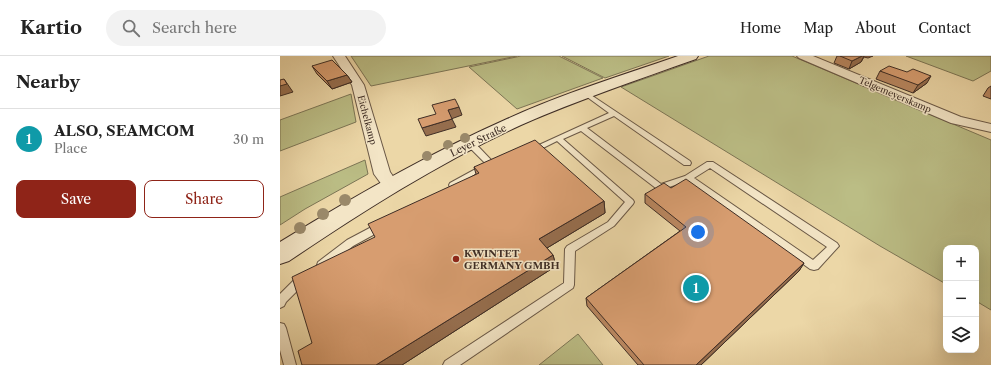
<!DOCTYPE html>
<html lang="en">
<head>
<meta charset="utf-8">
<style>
  body { margin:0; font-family:"Libre Caslon Text",serif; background:#f2f2f2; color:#222 }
  .controls { position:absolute; right:12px; bottom:12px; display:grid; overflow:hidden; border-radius:8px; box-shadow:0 4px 16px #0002 }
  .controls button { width:36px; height:36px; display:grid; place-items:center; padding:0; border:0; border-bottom:1px solid #e0e0e0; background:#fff; color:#222; font:20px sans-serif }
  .you { position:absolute; left:418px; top:176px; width:14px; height:14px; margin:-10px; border:3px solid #fff; border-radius:50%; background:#1a73e8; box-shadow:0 0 0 6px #1a73e833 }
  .badge { display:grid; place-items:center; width:26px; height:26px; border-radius:50%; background:#8f2418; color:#fff; font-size:13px; font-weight:700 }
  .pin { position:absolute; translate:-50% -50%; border:2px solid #fff; box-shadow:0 1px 4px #0006 }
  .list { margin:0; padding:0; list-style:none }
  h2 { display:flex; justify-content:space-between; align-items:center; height:52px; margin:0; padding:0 16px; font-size:17px }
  h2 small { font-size:13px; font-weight:400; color:#767676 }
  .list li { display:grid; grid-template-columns:26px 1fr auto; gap:12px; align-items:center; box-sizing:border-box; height:60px; padding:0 16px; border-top:1px solid #e0e0e0 }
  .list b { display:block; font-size:15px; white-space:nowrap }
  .list p { margin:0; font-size:13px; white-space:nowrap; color:#767676 }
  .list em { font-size:13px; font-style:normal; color:#767676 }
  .actions { display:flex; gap:8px; padding:12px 16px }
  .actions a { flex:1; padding:9px 0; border:1px solid #8f2418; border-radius:8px; text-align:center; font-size:14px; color:#8f2418 }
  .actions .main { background:#8f2418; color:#fff }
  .icon { flex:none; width:22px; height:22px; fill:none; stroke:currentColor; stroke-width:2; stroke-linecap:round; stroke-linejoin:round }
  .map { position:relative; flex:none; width:711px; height:309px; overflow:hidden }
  header { display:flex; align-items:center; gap:24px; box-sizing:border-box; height:56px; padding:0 20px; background:#fff; border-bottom:1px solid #e0e0e0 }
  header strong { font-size:19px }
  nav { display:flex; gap:22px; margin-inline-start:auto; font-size:14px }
  .search { width:280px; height:36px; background:#f2f2f2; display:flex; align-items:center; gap:10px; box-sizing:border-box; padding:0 14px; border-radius:22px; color:#767676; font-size:15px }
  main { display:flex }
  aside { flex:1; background:#fff }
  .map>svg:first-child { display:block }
  .green { fill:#bbbd85; stroke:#7c7555 }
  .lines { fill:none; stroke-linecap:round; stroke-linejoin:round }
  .lane-casing { stroke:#6a5846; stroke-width:2 }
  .street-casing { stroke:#6a5846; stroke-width:2 }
  .secondary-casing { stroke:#3e2d25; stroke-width:2 }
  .lane { fill:#f3e5c6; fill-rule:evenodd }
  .street { fill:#f3e5c6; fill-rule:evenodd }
  .secondary { fill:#f3e5c6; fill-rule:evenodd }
  .tree { fill:#9a896a }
  .wall { fill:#b98760; stroke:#3e2d25 }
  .shaded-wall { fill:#966e4e; stroke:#3e2d25 }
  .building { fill:#d79d70; stroke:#3e2d25 }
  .poi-dot { fill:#8f2418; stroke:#f3e5c6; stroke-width:1.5 }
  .labels { text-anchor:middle; stroke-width:3; stroke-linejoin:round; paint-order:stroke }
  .far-street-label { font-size:9px; fill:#3e2d25; stroke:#f3e5c6 }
  .street-label { font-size:10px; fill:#3e2d25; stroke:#f3e5c6 }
  .poi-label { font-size:10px; font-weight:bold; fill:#3e2d25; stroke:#f3e5c6; text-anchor:start }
</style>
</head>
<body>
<header>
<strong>Kartio</strong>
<div class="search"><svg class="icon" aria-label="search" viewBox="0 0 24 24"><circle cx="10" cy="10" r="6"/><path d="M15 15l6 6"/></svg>Search here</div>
<nav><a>Home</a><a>Map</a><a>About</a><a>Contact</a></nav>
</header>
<main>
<aside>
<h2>Nearby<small></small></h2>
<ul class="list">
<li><span class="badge" style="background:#0f9aa8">1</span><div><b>ALSO, SEAMCOM</b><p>Place</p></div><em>30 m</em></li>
</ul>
<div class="actions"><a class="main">Save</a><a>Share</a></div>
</aside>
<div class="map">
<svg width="711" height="309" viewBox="0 0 711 309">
  <rect width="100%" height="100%" fill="#ecd7a7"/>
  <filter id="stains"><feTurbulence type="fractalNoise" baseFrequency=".005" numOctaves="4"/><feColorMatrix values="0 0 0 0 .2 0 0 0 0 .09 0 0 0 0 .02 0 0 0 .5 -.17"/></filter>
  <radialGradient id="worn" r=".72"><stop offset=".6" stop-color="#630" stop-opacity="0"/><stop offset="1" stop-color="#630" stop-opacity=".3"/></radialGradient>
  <path class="green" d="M71,0H237L91,30Z
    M241,0H279L323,22L237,53L189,11Z
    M282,0H389L325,22Z
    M429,0H512L711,84V254L696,245V192H666V228L600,190L341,31Z
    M626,0H711V15L693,25Z
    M71,38L76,66L0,95V64Z
    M85,104L88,118L25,153L0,169V141Z
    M298,278L323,309H259Z"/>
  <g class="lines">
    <defs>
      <path id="lane" d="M305,35L410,105L411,107L410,109H404L334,60L307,72L381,128L405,120L427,106H433L557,187L559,190L538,213L534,214L530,213L407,125L380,134L377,133L301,75L283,83L353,144L354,146L353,148L334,170L295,195L294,229L293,232L180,309H163L165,305L284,227L285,193L287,190L328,166L345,146L277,85L255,96H252L248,94L329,57L303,38L302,37ZM430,112L547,191L533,204L414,122Z
        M187,85H193L215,108L176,131H170L169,129L170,127L203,109H207L187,89Z
        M101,166L104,167L106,170L104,173L73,190L46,212L42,213L38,212L37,209L38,206L67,184Z
        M23,218L27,219L28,222L27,225L6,246L4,250L0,252V238L19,219Z
        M0,267L4,268L6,272L16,309H4L0,294Z"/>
      <path id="street" d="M53,0H65L84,29L110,116L119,129L117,133L111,135L105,133L94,118L72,29Z
        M517,0H533L681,61L711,68V76L671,67L519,2Z"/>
      <path id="secondary" d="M398,0H418L416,3C357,24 298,44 241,69C159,107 83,155 9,205L0,208V186C73,141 148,98 227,63C282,38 340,20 398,0Z"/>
    </defs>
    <use href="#lane" class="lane-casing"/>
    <use href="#street" class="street-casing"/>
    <use href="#secondary" class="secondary-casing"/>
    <use href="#lane" class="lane"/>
    <use href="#street" class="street"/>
    <use href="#secondary" class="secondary"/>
  </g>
  <g class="tree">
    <circle cx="185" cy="82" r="5"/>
    <circle cx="168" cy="89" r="5"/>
    <circle cx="147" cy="100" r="5"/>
    <circle cx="65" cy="144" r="6"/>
    <circle cx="43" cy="158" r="6"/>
    <circle cx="20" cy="172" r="6"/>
  </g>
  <path class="wall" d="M557,0H593L588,2L584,1L581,6L569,13L554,7Z
    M32,10L67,19L72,26L52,33L37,18Z
    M600,15L647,27L633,37L596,23Z
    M711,30V43L703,40L708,32Z
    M194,111L324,145L325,157L267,192L273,199L276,210L122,309H22L32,287L95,181L196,118Z
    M391,132L524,207L519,215L421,309H358L307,250L306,242L400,175L365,147V138Z"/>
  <path class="shaded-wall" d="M582,0H584L581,6L569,13L572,5Z
    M67,19L72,26L52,33L47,25Z
    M651,20L647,27L633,37L638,29Z
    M4,23L13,36L0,40V30Z
    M179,51L182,59L171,63L168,54Z
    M172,63L176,71L146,80L142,72Z
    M324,145L325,157L262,195L259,183Z
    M273,199L276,210L122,309H96Z
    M524,207L519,215L421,309H416Z"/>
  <path class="building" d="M560,0H582L572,5Z
    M52,4L67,19L47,25L32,10Z
    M609,10L627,16L633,13L651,20L638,29L600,15Z
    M4,23L7,28L0,30V24Z
    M175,43L179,51L168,54L172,63L142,72L138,63L156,58L152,49Z
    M255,84L324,145L259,183L273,199L96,309H22L18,295L32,287L12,221L95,181L88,168L199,117L194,111Z
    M406,123L524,207L416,309H364L306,242L406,171L365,138L384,127L391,132Z"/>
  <circle class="poi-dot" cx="176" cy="203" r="4"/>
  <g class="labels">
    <g class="far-street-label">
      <text transform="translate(615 39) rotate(23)" y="3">Telgemeyerskamp</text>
      <text transform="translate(87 64) rotate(75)" y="3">Eichelkamp</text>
    </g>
    <g class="street-label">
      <text transform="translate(198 84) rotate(-26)" y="4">Leyer Straße</text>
    </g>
    <g class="poi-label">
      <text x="184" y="201">KWINTET<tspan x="184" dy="12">GERMANY GMBH</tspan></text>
    </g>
  </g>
  <rect width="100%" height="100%" filter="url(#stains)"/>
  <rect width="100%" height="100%" fill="url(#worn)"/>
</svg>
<div class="controls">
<button>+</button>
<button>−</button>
<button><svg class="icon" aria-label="layers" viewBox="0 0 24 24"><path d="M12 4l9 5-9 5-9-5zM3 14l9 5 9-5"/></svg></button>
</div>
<div class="you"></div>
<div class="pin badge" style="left:416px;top:232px;background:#0f9aa8">1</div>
</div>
</main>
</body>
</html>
